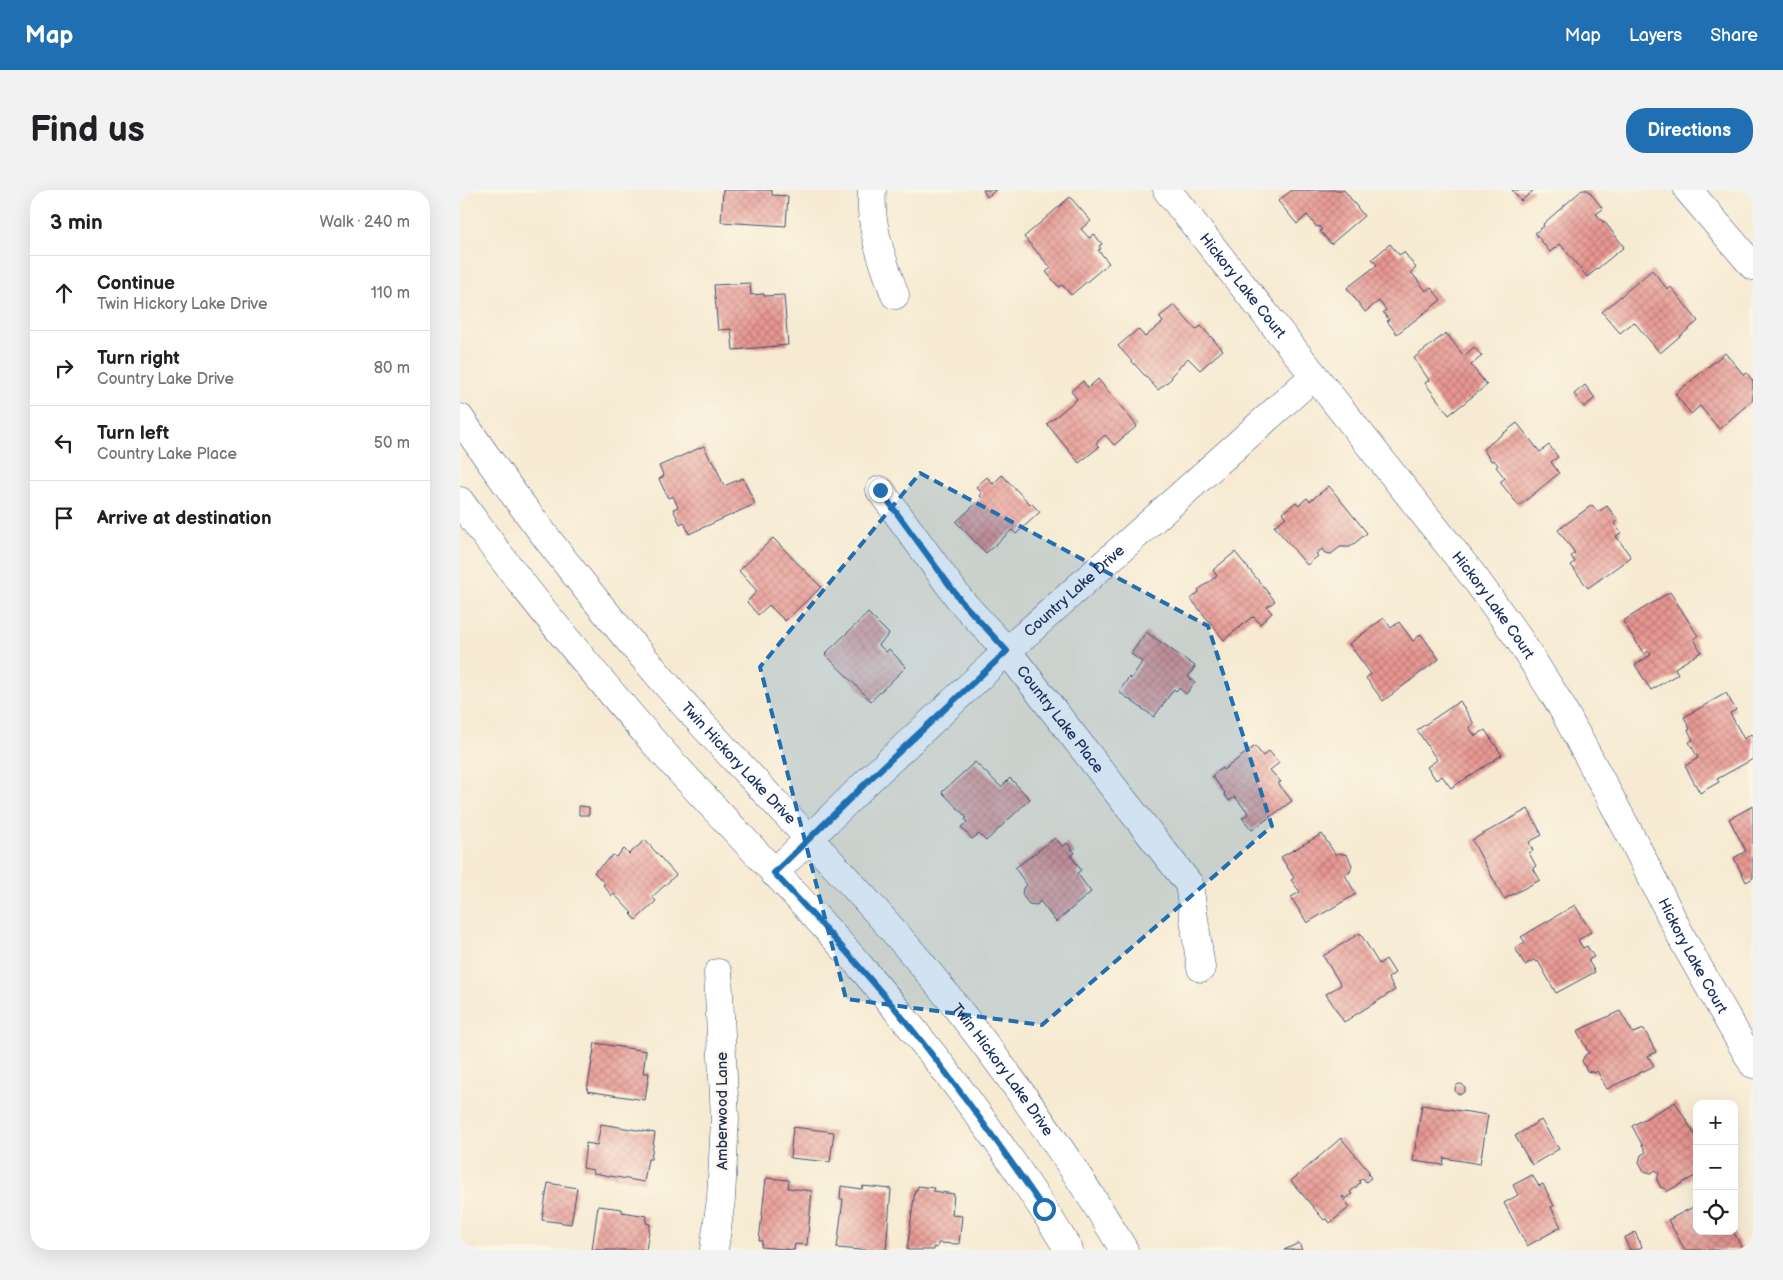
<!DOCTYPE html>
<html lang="en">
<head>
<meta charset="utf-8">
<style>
  body { margin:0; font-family:"Balsamiq Sans",sans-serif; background:#f2f2f2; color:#202124 }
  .controls { position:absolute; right:15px; bottom:15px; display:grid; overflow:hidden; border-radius:10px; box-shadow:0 5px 20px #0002 }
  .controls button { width:45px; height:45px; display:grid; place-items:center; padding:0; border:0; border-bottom:1px solid #e0e0e0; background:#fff; color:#202124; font:25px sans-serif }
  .stop { position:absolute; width:15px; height:15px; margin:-11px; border:4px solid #1f6fb2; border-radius:50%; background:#fff }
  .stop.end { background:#1f6fb2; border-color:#fff; box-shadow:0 1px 5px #0008 }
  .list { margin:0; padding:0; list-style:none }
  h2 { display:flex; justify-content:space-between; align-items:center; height:65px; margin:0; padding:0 20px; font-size:21px }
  h2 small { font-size:16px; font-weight:400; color:#757577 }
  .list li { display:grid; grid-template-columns:32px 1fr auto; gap:15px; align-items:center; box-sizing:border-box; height:75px; padding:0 20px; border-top:1px solid #e0e0e0 }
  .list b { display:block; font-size:19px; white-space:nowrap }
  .list p { margin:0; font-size:16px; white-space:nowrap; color:#757577 }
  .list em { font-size:16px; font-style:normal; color:#757577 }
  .icon { flex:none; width:28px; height:28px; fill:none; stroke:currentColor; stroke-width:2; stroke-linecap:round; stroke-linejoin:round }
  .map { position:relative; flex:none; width:1293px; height:1060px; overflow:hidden; border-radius:20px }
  header { display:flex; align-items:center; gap:30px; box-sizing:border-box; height:70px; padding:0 25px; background:#1f6fb2; color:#fff }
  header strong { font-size:24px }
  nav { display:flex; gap:28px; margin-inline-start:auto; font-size:18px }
  .intro { display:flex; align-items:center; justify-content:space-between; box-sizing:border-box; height:120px; padding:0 30px }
  h1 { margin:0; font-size:35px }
  .button { padding:12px 22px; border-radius:20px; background:#1f6fb2; color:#fff; font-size:18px; font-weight:700 }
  main { display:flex; gap:30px; padding:0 30px }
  aside { flex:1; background:#fff; border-radius:20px; box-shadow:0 5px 20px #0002 }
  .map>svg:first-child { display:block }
  .building { fill:url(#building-cross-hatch) }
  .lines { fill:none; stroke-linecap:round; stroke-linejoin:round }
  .minor-casing { stroke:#3c4b6f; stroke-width:29 }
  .tertiary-casing { stroke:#3c4b6f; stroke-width:29 }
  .minor { stroke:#fff; stroke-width:28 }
  .tertiary { stroke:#fff; stroke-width:28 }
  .route { stroke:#1f6fb2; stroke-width:6 }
  .marked { fill:#1f6fb2; fill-opacity:0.2; stroke:#1f6fb2; stroke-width:4; stroke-dasharray:10 6; stroke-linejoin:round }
  .labels { text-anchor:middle; stroke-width:4.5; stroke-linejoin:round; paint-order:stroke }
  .street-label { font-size:15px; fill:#1b2f5e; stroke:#fcf5e5 }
</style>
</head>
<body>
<header>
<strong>Map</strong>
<nav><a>Map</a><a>Layers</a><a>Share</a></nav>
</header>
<div class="intro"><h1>Find us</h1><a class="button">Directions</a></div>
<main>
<aside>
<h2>3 min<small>Walk · 240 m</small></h2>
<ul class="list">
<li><svg class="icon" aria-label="ahead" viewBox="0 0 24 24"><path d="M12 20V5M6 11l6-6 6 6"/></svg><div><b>Continue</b><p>Twin Hickory Lake Drive</p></div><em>110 m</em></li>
<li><svg class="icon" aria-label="right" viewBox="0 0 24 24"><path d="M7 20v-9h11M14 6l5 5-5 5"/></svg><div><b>Turn right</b><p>Country Lake Drive</p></div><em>80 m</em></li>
<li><svg class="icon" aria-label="left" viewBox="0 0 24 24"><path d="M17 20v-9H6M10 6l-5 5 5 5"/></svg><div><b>Turn left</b><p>Country Lake Place</p></div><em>50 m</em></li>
<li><svg class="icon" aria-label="arrive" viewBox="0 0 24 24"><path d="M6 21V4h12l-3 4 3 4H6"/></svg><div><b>Arrive at destination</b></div></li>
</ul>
</aside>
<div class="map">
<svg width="1293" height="1060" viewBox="0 0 1293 1060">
  <defs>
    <pattern id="building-cross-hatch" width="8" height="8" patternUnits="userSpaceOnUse" patternTransform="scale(1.25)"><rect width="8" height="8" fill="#e89691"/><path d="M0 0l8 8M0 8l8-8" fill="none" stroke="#bb7b7a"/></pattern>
  </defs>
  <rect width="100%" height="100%" fill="#fcf5e5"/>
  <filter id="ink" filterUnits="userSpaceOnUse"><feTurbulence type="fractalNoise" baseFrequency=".02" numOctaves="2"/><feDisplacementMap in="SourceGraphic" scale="10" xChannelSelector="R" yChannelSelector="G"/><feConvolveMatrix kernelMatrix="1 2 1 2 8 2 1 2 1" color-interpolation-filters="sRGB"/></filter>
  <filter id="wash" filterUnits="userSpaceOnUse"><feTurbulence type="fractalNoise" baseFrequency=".0096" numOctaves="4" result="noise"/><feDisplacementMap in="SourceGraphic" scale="20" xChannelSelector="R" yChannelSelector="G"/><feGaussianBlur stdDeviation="1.12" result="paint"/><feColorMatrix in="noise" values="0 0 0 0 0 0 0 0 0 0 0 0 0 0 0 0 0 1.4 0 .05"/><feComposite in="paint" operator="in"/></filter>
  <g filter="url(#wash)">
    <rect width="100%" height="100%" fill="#f6ead2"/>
    <g id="blocks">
      <path class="building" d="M263,0H312V5L328,6L326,36L261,32Z
        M523,0H536L527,7Z
        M832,0H884L904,26L871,54L860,41L862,40L859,36L857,37L847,25L837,34L818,11Z
        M1052,0H1074L1061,11Z
        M1122,0H1128L1143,19L1136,24L1143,32L1144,31L1164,57L1127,87L1100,54L1090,62L1075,43L1084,36L1083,34Z
        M610,7L631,31L621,39L629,48L634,44L642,54L639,56L641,59L638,60L649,73L611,105L602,95L599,97L586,82L591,78L564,47Z
        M930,54L939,65L944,62L956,78L951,82L966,101L971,97L981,110L937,144L927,131L929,130L923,122L926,120L919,111L905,122L887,98L917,75L912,69Z
        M1192,80L1208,100L1211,97L1238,131L1200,163L1174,132L1160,143L1142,122Z
        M290,93L291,105L304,104V106L324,105L328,155L273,160L271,139L258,140L254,95Z
        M714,115L736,140L741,136L763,160L740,180L728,168L711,186L712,188L698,200L658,156L678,139L685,147L703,132L699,127Z
        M986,143L1004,166L1014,157L1022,166L1011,175L1027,195L989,225L965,193L969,190L954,168Z
        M1265,163L1284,185L1287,183L1293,191V210L1259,239L1240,216L1231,224L1215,204Z
        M638,189L677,236L654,255L645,245L636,253L639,257L619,273L587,234L617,209L611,201L623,191L628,198Z
        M1125,195L1135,208L1124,217L1114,204Z
        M1057,233L1080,262L1089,255L1098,267L1091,272L1099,283L1059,316L1040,292L1045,288L1036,277L1038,275L1034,270L1032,272L1023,259Z
        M244,256L251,271L253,270L264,296L283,288L295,314L229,344L224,332L220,334L213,319L218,317L213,306L208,308L199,289L204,286L199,276Z
        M542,285L570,314L571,313L580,322L556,344L552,340L526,363L496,332L522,308L520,306L522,303L516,297L527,287L533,294Z
        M869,296L907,343L890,357H880L871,364L865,363L862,359L856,364L858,366L847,375L814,336L826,327L822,323L836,312L839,315L847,308L850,311Z
        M1132,315L1138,322L1147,316L1158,330L1154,333L1161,343L1156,346L1171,367L1128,398L1111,375L1115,372L1111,366L1115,363L1098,340Z
        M313,348L361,397L325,431L309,415L298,425L287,412L297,401L279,381Z
        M775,362L815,411L807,417L812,423L800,434L794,427L793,428L792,427L764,450L731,409L739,402L738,400L757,386L753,380Z
        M1210,402L1238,446L1234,449L1241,462L1215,478L1218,484L1191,500L1175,475L1191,465L1189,461L1184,464L1163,431Z
        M408,423L429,444L419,455L426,462L429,459L446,477L411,511L365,464Z
        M924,428L931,438L939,432L953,451L961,444L979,469L923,511L906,488L911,484L889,454Z
        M686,442L735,476L728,487L735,492L726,504L719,498L716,501L714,499L694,527L659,502L669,487L671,489L682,472L671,464Z
        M1266,503L1276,520L1270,523L1284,549L1291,544L1293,547V569L1257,589L1259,592L1240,603L1225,576L1238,568L1229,552L1233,550L1228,540L1230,539L1224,527Z
        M1000,511L1014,534L1009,537L1015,546L1025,540L1042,565L991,598L982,586L976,590L967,577L977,570L957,540Z
        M795,556L803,566L809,561L819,573L810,580L821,592L818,593L832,611L792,640L782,628L788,624L786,619H785L775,607L769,611L764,604L765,603L752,586L762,578L763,580Z
        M515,572L541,597L550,588L570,609L526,651L519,644L512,649L501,637L507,632L505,629L507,628L482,602Z
        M119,616L129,617V625H119Z
        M1293,616V688L1286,692L1274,668L1286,661L1269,629Z
        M1068,619L1082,645L1069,652L1073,661L1069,663L1076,676L1073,678L1080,690L1044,709L1012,650Z
        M862,644L876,665L879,663L887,665L892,675L890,682L885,685L896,704L847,733L831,707L840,702L831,690L834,688L821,667Z
        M595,648L603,657L607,653L615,663L611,666L621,680L617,683L631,702L596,732L580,711L577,715L569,714L562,705L563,698L567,695L555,678Z
        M185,650L216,685L192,707L196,711L176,730L171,724L172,723L154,704L152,706L143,695L145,694L134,682L153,665L156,667L164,659L169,664Z
        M1115,715L1131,742L1118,750L1123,758L1127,756L1134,767L1128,770L1135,782L1096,803L1078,771L1076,772L1074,770L1065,775L1055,758L1065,752L1061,747Z
        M900,743L919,774L926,769L935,783L928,788L935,800L884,832L866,804L881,795L863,766Z
        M1160,821L1173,843L1184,839L1196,862L1188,866L1194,876L1147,899L1137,881L1135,883L1127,881L1122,871L1125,865L1129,863L1117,841Z
        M135,853L186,861L183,883H189L185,910L127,901Z
        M995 899a5 5 0 1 1 10 0a5 5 0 1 1-10 0Z
        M1215,912L1237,948V985L1206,1002L1205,998H1201L1197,990L1199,984L1196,980L1191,983L1184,981L1179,972L1181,965L1186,962L1172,936Z
        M962,915L1028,925L1020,974L984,968L983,975L953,971Z
        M1081,930L1099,959L1072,975L1055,946Z
        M141,934L195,943L191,969H188L184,992L133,983V980L123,978L126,953L137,955Z
        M333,937L374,942L370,972L330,968Z
        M881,948L910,983L908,984L911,988L906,992L903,988L899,991L900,993L890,1002L892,1004L886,1009L883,1006L882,1007L890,1017L870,1033L866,1029L864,1030L831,991Z
        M1072,985L1079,996L1083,994L1094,1016L1091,1017L1101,1037L1067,1056L1044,1013L1058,1005L1053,995Z
        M306,988L329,990L328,998L352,1001L347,1055L335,1054L334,1060L301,1057L302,1051H299Z
        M88,993L117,998L111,1034L82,1030Z
        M381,996L402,999L403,996L431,999L426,1060H400L377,1058L383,1009H380Z
        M458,996L474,998L473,1001L494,1004L492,1025L502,1026L499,1054L478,1053L477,1058L474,1057V1060H447L455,1000H457Z
        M1237,1015V1041H1273L1283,1060H1225L1208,1030Z
        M138,1016L162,1019V1022L187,1026L186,1033L190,1034L186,1060H132Z
        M1175,1042L1182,1057L1176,1060H1170L1164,1048Z
        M839,1053L842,1060H824Z"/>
    </g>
  </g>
  <g filter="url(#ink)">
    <use href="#blocks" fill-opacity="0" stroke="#3c4b6f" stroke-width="1"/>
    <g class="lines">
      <defs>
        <g id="minor">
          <path d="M412,0C409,37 423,71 435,105"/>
          <path id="s1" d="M707,0L1014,387L1059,449L1100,514L1174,652L1224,752L1293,874"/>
          <path d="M1228,0L1293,76"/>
          <path id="s2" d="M420,300L501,411L547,461L729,694L741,778"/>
          <path id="s3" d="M314,683L409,590L547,461L854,186"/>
          <path d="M254,1060L261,1009L265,929L258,783"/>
        </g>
        <g id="tertiary">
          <path id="s4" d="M0,228C63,321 133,410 207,495C289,589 380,676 460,772C535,863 604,959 664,1060"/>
          <path d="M0,311C61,397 129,478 198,557C266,633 339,705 405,782C480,869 549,962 609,1060"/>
        </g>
      </defs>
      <use href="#minor" class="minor-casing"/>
      <use href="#tertiary" class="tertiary-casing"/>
      <use href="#minor" class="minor"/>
      <use href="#tertiary" class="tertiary"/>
    </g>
  </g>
  <g class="lines" filter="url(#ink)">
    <path class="route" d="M420,300L501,411L547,461L409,590L314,683C369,742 424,802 473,866C512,916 548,967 584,1019"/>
  </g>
  <path class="marked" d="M460,283L748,436L812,636L582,835L386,809L300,477Z"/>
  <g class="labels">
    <g class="street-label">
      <text dy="5" stroke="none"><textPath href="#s1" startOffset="122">Hickory Lake Court</textPath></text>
      <text dy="5" stroke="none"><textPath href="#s3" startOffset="412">Country Lake Drive</textPath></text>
      <text dy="5" stroke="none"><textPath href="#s1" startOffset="528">Hickory Lake Court</textPath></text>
      <text dy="5" stroke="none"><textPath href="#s2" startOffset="292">Country Lake Place</textPath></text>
      <text dy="5" stroke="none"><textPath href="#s4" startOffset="444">Twin Hickory Lake Drive</textPath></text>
      <text dy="5" stroke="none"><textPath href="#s1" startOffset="932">Hickory Lake Court</textPath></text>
      <text dy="5" stroke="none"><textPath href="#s4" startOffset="849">Twin Hickory Lake Drive</textPath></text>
      <text transform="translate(262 921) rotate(-90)" y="5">Amberwood Lane</text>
    </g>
  </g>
</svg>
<div class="controls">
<button>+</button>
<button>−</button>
<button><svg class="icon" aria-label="locate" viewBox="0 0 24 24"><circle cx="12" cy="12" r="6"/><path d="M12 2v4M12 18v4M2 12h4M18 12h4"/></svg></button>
</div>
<div class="stop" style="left:584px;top:1019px"></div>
<div class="stop end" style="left:420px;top:300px"></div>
</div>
</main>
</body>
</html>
